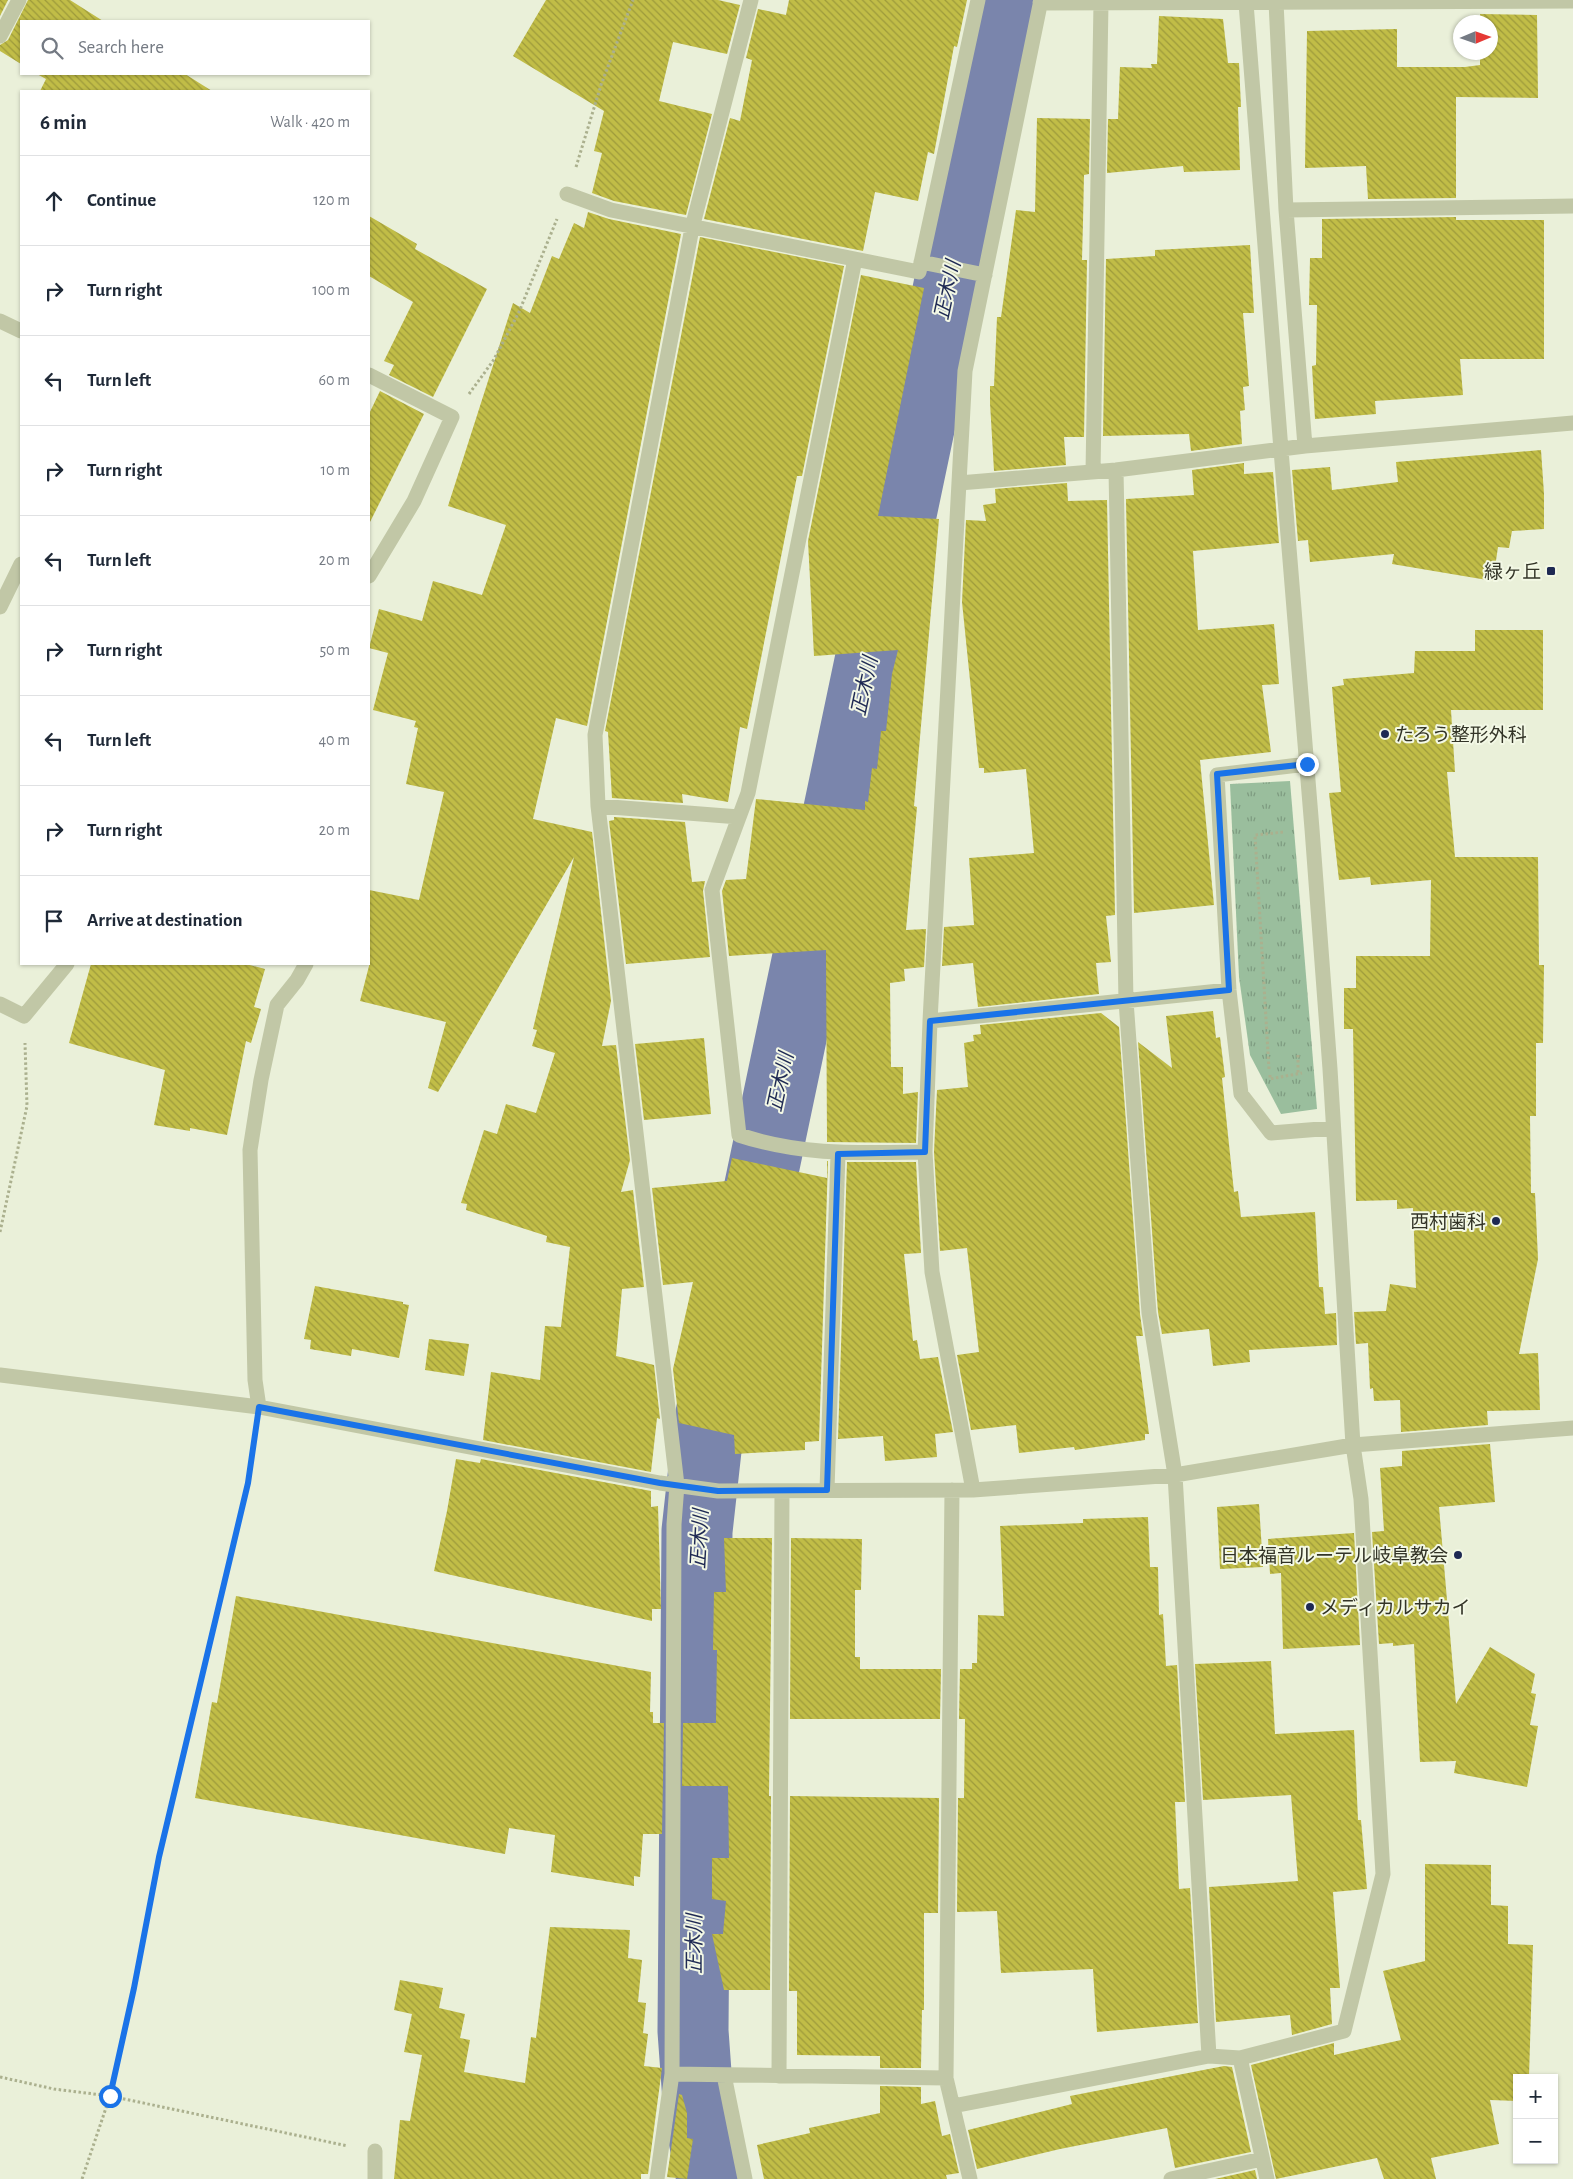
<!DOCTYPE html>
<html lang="en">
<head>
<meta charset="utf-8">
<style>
  body { margin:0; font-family:"Alegreya Sans","Noto Sans JP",sans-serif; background:#f6f6f7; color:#1f2937 }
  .controls { position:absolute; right:15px; bottom:15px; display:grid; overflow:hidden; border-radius:0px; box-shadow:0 1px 4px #0004 }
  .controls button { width:45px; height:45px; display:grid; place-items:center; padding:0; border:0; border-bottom:1px solid #e0e1e3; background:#fff; color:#1f2937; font:25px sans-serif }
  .compass { position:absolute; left:1453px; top:15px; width:45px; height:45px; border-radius:50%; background:#fff; box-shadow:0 1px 4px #0004; rotate:88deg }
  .stop { position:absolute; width:15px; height:15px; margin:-11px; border:4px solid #1a73e8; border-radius:50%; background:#fff }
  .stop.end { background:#1a73e8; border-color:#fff; box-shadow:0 1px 5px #0008 }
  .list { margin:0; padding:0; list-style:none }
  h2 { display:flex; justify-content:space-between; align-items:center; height:65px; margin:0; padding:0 20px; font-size:21px }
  h2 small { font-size:16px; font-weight:400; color:#747a83 }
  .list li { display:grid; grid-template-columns:32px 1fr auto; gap:15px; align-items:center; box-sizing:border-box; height:90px; padding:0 20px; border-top:1px solid #e0e1e3 }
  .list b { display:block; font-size:19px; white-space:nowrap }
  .list em { font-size:16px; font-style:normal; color:#747a83 }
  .icon { flex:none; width:28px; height:28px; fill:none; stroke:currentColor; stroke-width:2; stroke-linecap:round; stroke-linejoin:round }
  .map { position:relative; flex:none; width:1573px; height:2179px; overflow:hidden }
  .search { position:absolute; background:#fff; box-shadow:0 1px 4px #0004; left:20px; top:20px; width:350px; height:55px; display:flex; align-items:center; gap:12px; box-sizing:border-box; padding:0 18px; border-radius:0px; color:#747a83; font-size:19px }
  .panel { position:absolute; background:#fff; box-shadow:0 1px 4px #0004; left:20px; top:90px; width:350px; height:875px; border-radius:0px }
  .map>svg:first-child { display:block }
  .park { fill:url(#park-tufts) }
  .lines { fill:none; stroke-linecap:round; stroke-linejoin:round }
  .river { stroke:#7a85ac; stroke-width:71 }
  .building { fill:url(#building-back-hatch) }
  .path { stroke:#abb08e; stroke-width:3; stroke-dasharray:2.5 2.5; stroke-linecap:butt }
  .minor { stroke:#c1c7a6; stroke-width:15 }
  .route { stroke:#1a73e8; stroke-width:6 }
  .poi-dot { fill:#1e2953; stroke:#f3f8e5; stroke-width:2 }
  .labels { text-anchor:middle; stroke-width:4; stroke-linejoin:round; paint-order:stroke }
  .poi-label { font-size:19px; fill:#333427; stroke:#f3f8e5; text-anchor:end }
  .water-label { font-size:20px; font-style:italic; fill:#1e2953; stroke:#f3f8e5 }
</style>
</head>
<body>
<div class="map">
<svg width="1573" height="2179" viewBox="0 0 1573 2179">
  <defs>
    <pattern id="park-tufts" width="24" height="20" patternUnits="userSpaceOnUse" patternTransform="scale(1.25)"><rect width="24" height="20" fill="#9abe9d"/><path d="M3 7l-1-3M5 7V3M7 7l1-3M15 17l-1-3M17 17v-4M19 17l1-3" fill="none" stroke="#7e9b80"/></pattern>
    <pattern id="building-back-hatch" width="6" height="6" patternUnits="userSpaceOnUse" patternTransform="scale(1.25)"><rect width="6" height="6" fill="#c1bd47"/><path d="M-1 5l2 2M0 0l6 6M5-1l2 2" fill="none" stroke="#9d9a3b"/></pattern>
  </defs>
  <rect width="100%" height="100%" fill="#eaf0d9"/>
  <path class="park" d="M1290,781L1317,1109L1281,1114L1250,1055L1239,977L1230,784Z"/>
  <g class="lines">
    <path class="river" d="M712,2179L699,2114L693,2031L697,1531L709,1423L734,1309L1009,0"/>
  </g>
  <path class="building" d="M0,0H8L0,16Z
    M28,0H70L103,21H21V64L0,51V45L8,40Z
    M546,0H718L740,5L727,54L673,42L659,101L712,114L686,215L614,201L592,193L602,153L594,151L604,111L513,56Z
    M789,0H967L957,47L954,46L934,154L928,152L918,201L875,192L863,251L704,219L730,118L740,121L752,60L746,58L758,9L786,15Z
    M1480,14L1537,15L1538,98L1456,97V198L1368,199L1366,166L1305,168L1307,31L1397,29V67H1465L1480,65V52H1490V22H1480Z
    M1159,16L1223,19L1228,63H1239L1241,107H1238L1240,170L1184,172L1183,166L1107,173L1108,119H1118L1120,67L1152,68L1151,64H1157Z
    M37,74H185L212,91H40L46,79Z
    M1037,118L1090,119L1089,174L1084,175L1083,222L1082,260H1087L1084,437H1064L1066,465L994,471L990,403V386H994L997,317H1001L1016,210L1035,212Z
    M588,212L609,219L681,234L587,726L556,718L533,819L592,832L611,1001L602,1046L616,1045L630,1160L621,1192L633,1190L644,1287L622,1289L616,1356L654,1365L660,1419L657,1418L651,1472L483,1440L491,1372L540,1380L545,1326L561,1327L570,1247L546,1242L547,1236L466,1210L467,1204L461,1203L484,1130L497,1134L506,1104L536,1113L555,1053L532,1046L537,1030L533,1029L574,857L438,1092L428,1088L446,1022L360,1001L369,966V890L419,900L444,792L406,784L418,728L414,727L416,721L373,710L388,653L369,648L379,609L422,621L433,581L482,595L506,525L448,506L513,303L530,313L552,256L559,259L574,223L584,228Z
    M369,216L417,244L415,249L487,289L433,397L389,375L394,365L384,361L413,302L369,276Z
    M1456,217V220H1544V359H1460L1463,395L1375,401L1376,414L1315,419L1312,366L1316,365L1317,305H1309L1310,258H1322V219Z
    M700,237L844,266L802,476H797L747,729L740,727L728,802L682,794L683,803L612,798L608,732L605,731Z
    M1250,245L1254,313H1243L1249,386L1243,387L1245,410L1240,411L1242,444L1191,451L1189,434L1103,436L1106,259L1155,256V250Z
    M861,275L924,288L878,516L939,519L914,806L917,807L906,930L926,929L924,967L904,969L905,981L890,983L891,1067H903V1094L918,1092L916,1143L827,1142L826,950L729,956L722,891L726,880L746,879L756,799L865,810V801L868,802L872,768L877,769L881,731H886L892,674L898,650L814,656L808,541Z
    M380,391L424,414L369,524V414Z
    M1541,450L1544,494V529L1512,531L1509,548L1498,547L1493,581L1392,564L1394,554L1310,562L1308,540L1298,541L1292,470L1330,467L1332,490L1398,482L1396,462Z
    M1244,463V474L1273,472L1279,543L1193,551L1198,630L1274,624L1279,684L1262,685L1271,752L1200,760L1214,905L1134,913L1126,499L1194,495L1192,470Z
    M1067,483L1068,501L1107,500L1115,915L1106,916L1111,962L1096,963L1099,994L978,1007L973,963L942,966L944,927L974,925L969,858L1034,853L1026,769L984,773V768H979L962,602L966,520L986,521L983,505L996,503L995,489Z
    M1475,630H1543V710H1451L1455,772H1447L1455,857H1538L1539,965H1544L1543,1043H1536V1116H1530L1531,1193H1535L1538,1259L1519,1354L1538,1353L1540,1410L1487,1411L1488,1425L1401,1432L1400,1400L1374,1401L1373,1388L1370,1389L1368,1343L1356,1344L1354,1312L1386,1311L1390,1284L1416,1288L1413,1208L1397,1209V1200L1356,1201L1353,1029H1344V988H1356V956H1430L1431,880L1371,885L1370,877L1339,880L1329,793L1341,792L1332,687L1344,685L1343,679L1414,673L1415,651H1475Z
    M614,817L685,822L692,882L705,881L703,891L710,957L626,964L609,821L614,820Z
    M91,964H246L265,969L254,1007L261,1009L251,1043L246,1041L227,1135L190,1128V1131L154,1125L165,1070L69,1043Z
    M1213,1011L1216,1038L1220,1037L1225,1077L1222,1078L1234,1192L1238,1191L1241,1217L1315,1212L1319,1287H1323L1325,1314L1336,1313L1337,1345L1249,1350L1250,1362L1213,1366L1209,1329L1162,1334L1158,1312L1138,1042L1172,1068L1166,1016Z
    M1101,1013L1119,1027L1140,1314L1143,1336H1136L1149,1434H1145V1440L1075,1450L1074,1447L1019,1453L1016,1425L971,1430L957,1355L979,1352L967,1248L940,1251L934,1152L937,1090L968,1087L964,1043L974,1041L973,1035L981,1034L980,1025Z
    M704,1038L711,1114L644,1120L635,1044Z
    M732,1158L827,1178V1161H828L819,1441L805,1442V1450L735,1454L734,1435L679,1423L673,1369L693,1282L663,1285L652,1188L727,1181Z
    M847,1162H916L921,1253L904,1254L913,1341L917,1340L920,1359L938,1357L953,1432L935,1434L937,1457L885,1461L883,1436L838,1439Z
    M315,1286L403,1302V1304L409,1305L399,1358L352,1349L351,1356L310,1349L311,1340L304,1339Z
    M429,1339L469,1344L464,1376L425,1370Z
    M1490,1444L1495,1502L1439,1507L1456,1704L1490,1647L1535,1674L1531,1693L1536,1694L1530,1725L1538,1726L1527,1787L1454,1773L1456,1761L1420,1762L1414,1644L1393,1646V1643L1379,1644L1372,1532L1384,1531L1380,1468L1402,1466V1451Z
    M456,1459L480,1463L481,1459L651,1491V1507L658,1506L661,1609H652V1621L434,1571L447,1511Z
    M1259,1504L1263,1567L1220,1569L1217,1507Z
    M1148,1517L1150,1567H1158L1159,1615L1163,1614L1166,1666L1177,1665L1185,1802H1175L1179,1889L1190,1888L1198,2023L1097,2032L1093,1969L1001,1973L997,1911L957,1912L958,1798H964L965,1719H959L960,1669H972V1663H977L978,1615L1004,1616L1000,1526L1083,1523V1519Z
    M1354,1533L1360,1645L1283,1649L1281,1573L1270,1574L1268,1539Z
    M724,1538H772L769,1796H771L770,1990H724L712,1934H723L726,1901L712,1899V1858H729L728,1786H682L683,1723H716L717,1650H713L714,1592H726Z
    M791,1538L862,1539L861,1590H855V1657H860V1669H941L940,1719H790Z
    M236,1596L651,1672L650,1712H653V1723H664L662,1834H643L640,1877L634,1876V1886L551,1872L555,1835L509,1828L505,1854L195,1798L212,1702L217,1703Z
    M1271,1661L1275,1734L1354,1730L1358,1820H1361L1367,1889L1333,1892L1340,1988H1330L1332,2024L1292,2035L1290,2015L1216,2022L1209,1887L1298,1881L1291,1795L1203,1800L1195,1664Z
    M790,1796L939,1798L938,1913H924V2010H922L921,2068H880V2056L797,2055V1991H789Z
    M1425,1864L1491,1865V1905L1508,1906V1944L1533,1945L1529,2077H1517V2101L1490,2100L1499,2144L1431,2158L1436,2179H1384L1377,2158L1276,2179L1251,2065L1334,2043V2055L1401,2040L1383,1971L1425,1961Z
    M550,1927L630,1930L628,1958L642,1960L638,2002L646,2003L643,2033L648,2034L644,2066L662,2068L648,2174H641V2179H394L400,2120L410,2121L422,2055L404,2052L412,2014L394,2010L400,1980L443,1988L439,2008L465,2014L460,2038L470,2040L464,2072L525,2083L531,2037L536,2038Z
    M1224,2066L1232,2067L1251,2152L1175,2168L1167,2128L1060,2149L977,2169L968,2130L1072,2104L1070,2096Z
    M880,2086L921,2087V2104L935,2101L942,2136L950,2134L959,2173L946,2175L947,2179H764L757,2145L810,2133L809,2128L880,2113Z
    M679,2094L682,2095L687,2113V2138L693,2139L687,2179L667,2177Z
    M1255,2170L1257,2179H1215Z"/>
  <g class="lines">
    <path class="path" d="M576,167L601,85L633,0
      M469,394L493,361L519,312L557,219
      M1298,1055V1074
      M1269,1069L1255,835L1284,832
      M1270,1075V1079L1302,1073
      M0,1232L27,1106L25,1043
      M0,2077L54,2089L110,2096L348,2146
      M82,2179L110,2096L134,1988L159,1857L248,1483L255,1435"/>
    <path class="minor" d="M1276,2L1286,210L1305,446
      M1040,3L1573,1
      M0,36L19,0
      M567,194L611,210L919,272L978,0
      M1286,210L1573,206
      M855,259L748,793L712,890L739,1135C803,1156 858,1153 925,1152
      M921,262L985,275
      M0,321L21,331
      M369,375L452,417L414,501L369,576
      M1116,470L1126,1001L1149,1313L1175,1475L1209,2056
      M1093,472L1101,3
      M959,483L1116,470L1305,446L1573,423
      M0,607L21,564
      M1307,764L1217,775L1229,990L1241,1094L1271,1133L1333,1128
      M598,806L739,817
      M0,1004L24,1016L67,964
      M930,1021L1229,990
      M0,1375L259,1407L660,1483L718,1491L973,1490L1175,1475L1353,1445L1573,1428
      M259,1407L255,1380L250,1150L261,1080L277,1005L297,980L306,964
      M827,1490L838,1154
      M952,1490L946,2078L970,2179
      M973,1490L932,1272L925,1152L930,1021L965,371L1041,0
      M1240,2058L1267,2179
      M672,2074L946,2078
      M724,2075L745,2179
      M779,2076L782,1491
      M953,2106L1209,2056L1240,2058L1344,2031L1383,1874L1361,1499L1353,1445L1330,1069L1312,829L1281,450L1246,3
      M375,2179V2151
      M657,2179L672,2074L674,1524L677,1485L598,806L595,735L692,228L751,0
      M1171,2179L1262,2159"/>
  </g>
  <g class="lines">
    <path class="route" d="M110,2096L134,1988L159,1857L248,1483L259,1407L660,1483L718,1491L827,1490L838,1154L925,1152L930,1021L1229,990L1217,774L1307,764"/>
  </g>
  <g class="poi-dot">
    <rect x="1546" y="566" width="10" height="10" rx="2.5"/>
    <circle cx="1385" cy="734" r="5"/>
    <circle cx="1496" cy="1221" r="5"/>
    <circle cx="1458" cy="1555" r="5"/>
    <circle cx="1310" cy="1607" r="5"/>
  </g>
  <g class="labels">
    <g class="poi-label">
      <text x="1541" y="578">緑ヶ丘</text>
      <text x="1395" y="741" text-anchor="start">たろう整形外科</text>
      <text x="1486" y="1228">西村歯科</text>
      <text x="1448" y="1562">日本福音ルーテル岐阜教会</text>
      <text x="1320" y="1614" text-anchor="start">メディカルサカイ</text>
    </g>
    <g class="water-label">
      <text transform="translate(947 290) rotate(-78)" y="7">正木川</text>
      <text transform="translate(864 686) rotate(-78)" y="7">正木川</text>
      <text transform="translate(780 1082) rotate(-78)" y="7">正木川</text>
      <text transform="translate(699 1539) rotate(-87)" y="7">正木川</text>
      <text transform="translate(694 1944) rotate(-90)" y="7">正木川</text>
    </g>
  </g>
</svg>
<div class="controls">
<button>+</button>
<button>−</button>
</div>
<svg class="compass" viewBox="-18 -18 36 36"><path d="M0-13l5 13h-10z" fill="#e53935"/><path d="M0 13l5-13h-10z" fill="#747a83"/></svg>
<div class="stop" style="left:110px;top:2096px"></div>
<div class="stop end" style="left:1307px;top:764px"></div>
<div class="search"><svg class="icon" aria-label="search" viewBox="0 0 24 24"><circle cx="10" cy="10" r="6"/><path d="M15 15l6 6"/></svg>Search here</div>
<section class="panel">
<h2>6 min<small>Walk · 420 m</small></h2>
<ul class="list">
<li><svg class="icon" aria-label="ahead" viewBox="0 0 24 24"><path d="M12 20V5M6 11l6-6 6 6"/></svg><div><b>Continue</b></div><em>120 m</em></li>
<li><svg class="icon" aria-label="right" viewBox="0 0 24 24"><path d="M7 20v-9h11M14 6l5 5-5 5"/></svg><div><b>Turn right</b></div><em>100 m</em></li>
<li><svg class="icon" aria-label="left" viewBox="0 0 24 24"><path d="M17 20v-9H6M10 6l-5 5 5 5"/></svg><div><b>Turn left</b></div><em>60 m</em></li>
<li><svg class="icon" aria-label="right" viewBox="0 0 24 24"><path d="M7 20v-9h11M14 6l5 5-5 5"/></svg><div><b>Turn right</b></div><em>10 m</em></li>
<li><svg class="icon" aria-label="left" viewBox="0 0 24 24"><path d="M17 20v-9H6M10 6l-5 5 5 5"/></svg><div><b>Turn left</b></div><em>20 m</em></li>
<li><svg class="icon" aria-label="right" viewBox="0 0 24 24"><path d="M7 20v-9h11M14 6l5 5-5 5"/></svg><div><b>Turn right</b></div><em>50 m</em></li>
<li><svg class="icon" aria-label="left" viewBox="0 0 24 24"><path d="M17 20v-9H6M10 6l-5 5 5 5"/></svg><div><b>Turn left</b></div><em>40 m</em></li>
<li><svg class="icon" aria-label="right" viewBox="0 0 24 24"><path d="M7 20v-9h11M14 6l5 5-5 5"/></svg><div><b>Turn right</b></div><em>20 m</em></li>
<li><svg class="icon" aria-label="arrive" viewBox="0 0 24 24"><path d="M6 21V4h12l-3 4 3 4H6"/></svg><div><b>Arrive at destination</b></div></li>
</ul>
</section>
</div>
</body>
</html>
